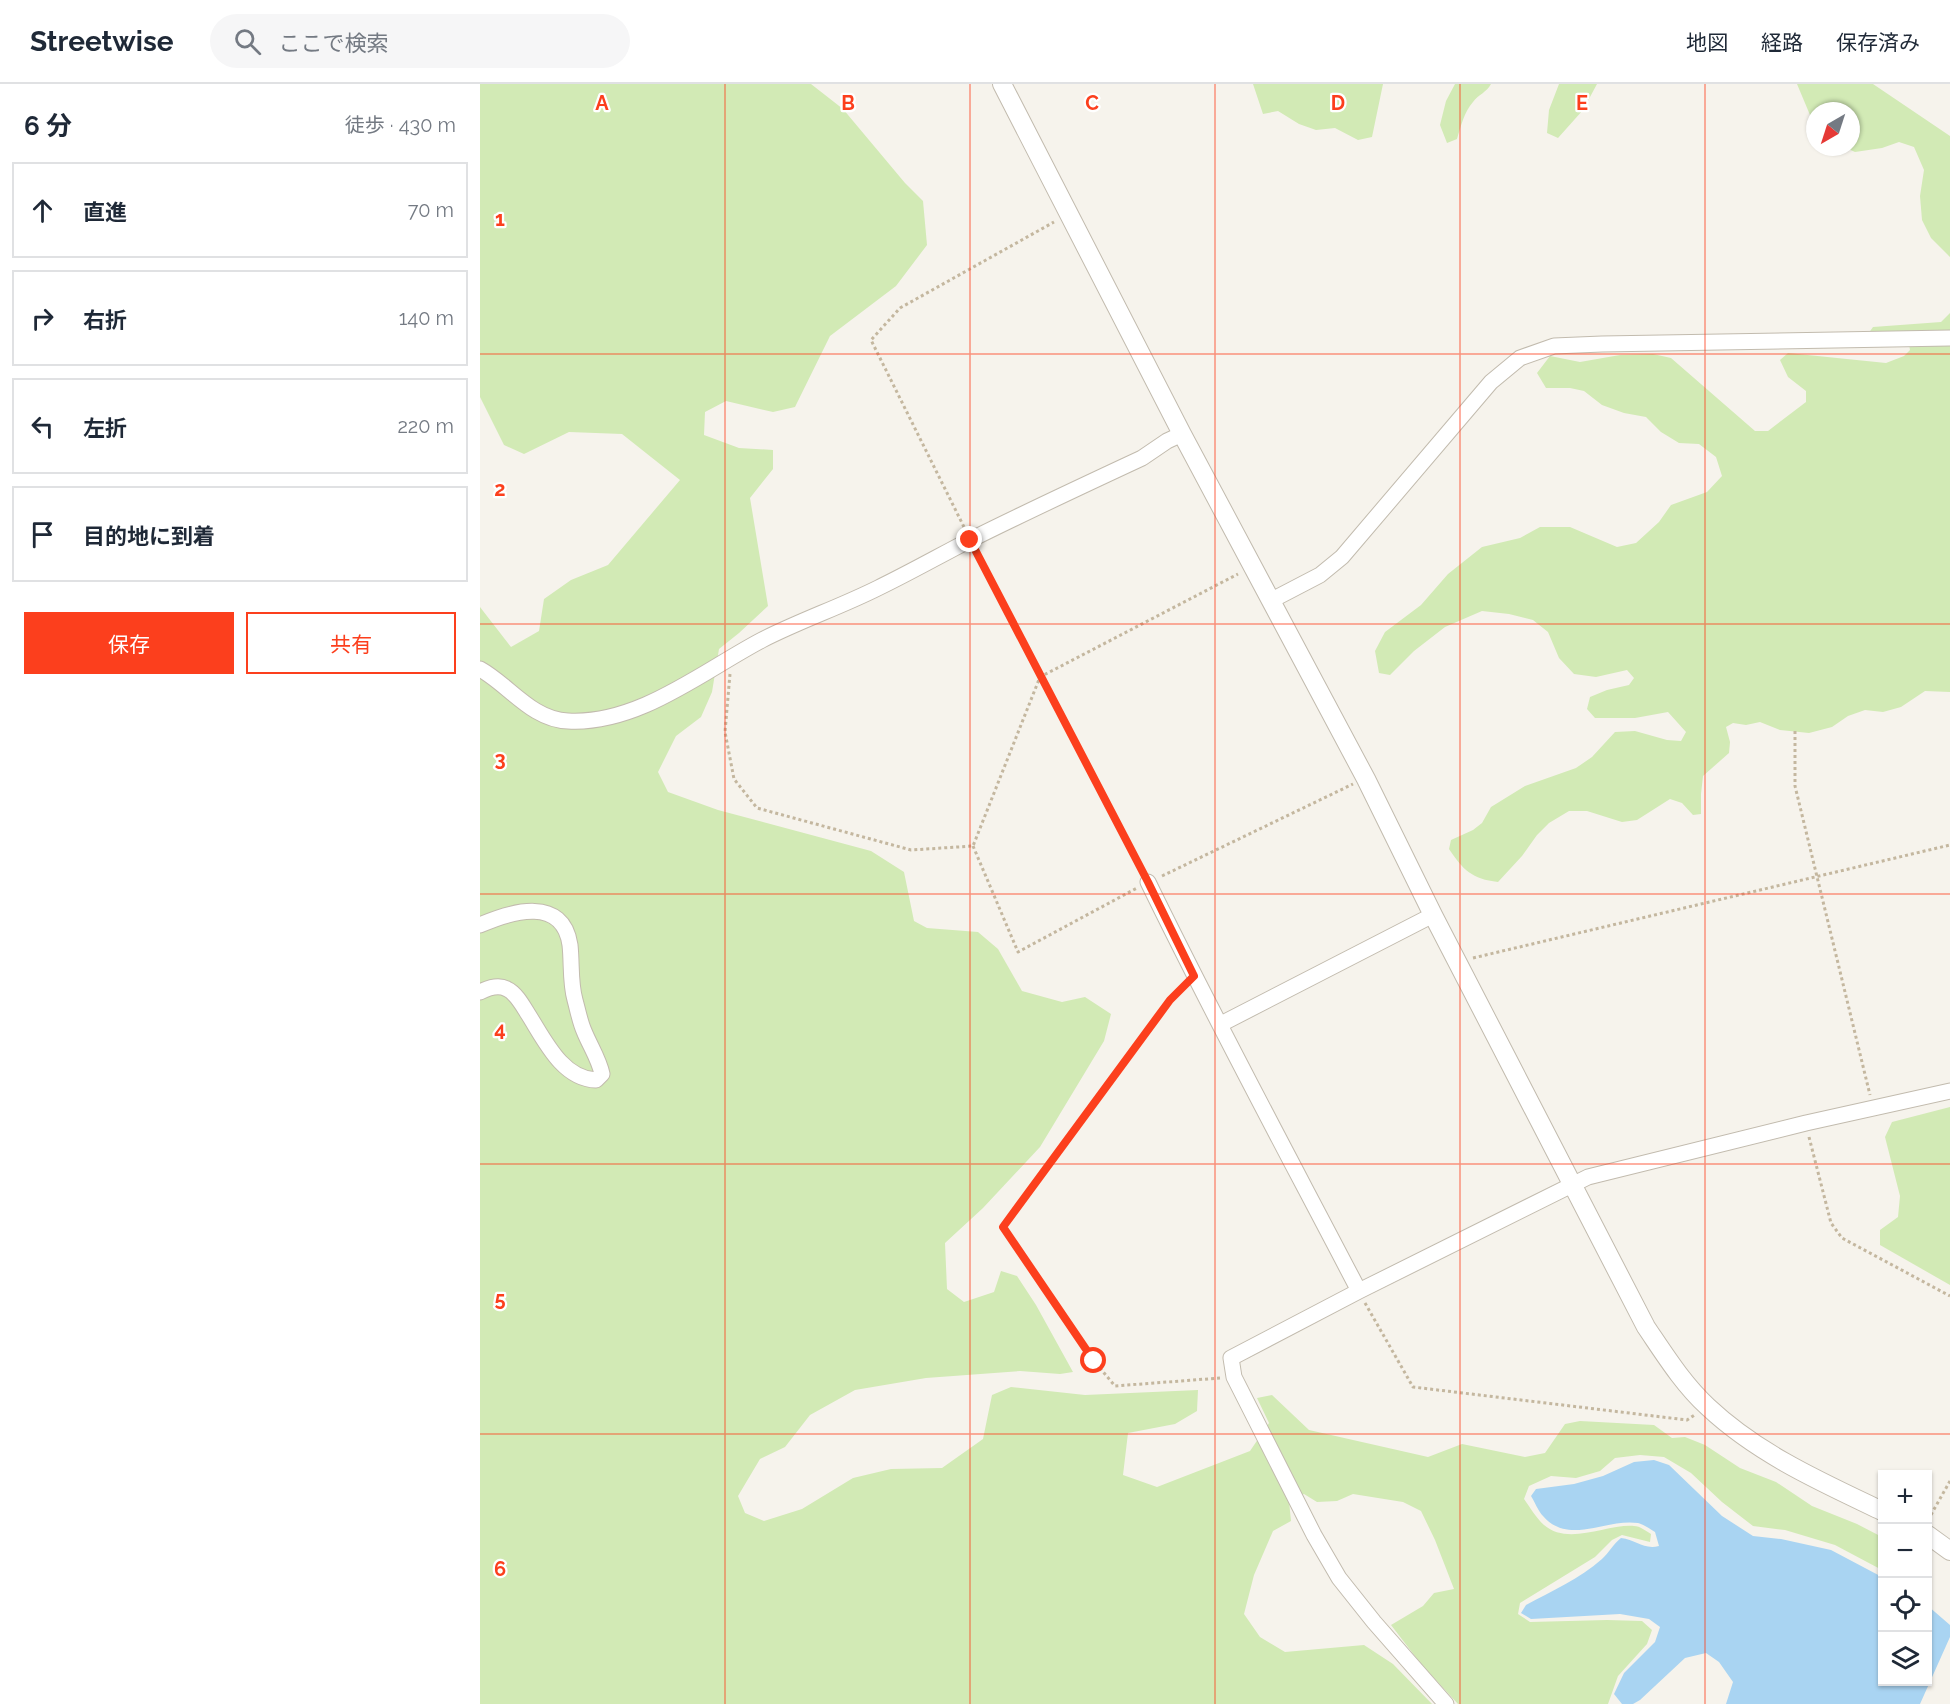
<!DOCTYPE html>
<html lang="ja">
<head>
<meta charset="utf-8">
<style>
  body { margin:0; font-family:Raleway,"Noto Sans JP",sans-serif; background:#f6f6f7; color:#1f2937 }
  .controls { position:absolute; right:18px; bottom:18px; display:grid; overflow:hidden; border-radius:0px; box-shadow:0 2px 4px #0004 }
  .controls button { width:54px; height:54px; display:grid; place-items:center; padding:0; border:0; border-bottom:2px solid #e0e1e3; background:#fff; color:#1f2937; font:30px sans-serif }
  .compass { position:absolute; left:1326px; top:18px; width:54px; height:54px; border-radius:50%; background:#fff; box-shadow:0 2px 4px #0004; rotate:219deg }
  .stop { position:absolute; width:18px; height:18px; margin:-14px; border:4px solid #fc3f1d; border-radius:50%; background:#fff }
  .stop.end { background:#fc3f1d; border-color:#fff; box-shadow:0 2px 6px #0008 }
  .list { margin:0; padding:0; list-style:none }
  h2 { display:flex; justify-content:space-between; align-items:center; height:78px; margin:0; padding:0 24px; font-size:26px }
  h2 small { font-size:20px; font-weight:400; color:#747a83 }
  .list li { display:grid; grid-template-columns:39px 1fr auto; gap:18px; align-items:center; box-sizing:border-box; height:96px; margin:0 12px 12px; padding:0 12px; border:2px solid #e0e1e3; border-radius:0px }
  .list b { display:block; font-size:22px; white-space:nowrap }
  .list em { font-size:20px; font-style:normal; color:#747a83 }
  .actions { display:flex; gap:12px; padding:18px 24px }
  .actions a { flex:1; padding:14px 0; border:2px solid #fc3f1d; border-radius:0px; text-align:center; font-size:21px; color:#fc3f1d }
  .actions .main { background:#fc3f1d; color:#fff }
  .icon { flex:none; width:33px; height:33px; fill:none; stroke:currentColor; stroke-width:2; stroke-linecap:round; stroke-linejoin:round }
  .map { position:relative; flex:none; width:1470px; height:1620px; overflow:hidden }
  header { display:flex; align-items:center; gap:36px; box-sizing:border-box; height:84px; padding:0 30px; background:#fff; border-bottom:2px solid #e0e1e3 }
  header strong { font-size:28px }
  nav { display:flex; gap:33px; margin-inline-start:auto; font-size:21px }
  .search { width:420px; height:54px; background:#f6f6f7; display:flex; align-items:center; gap:15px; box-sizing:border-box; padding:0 21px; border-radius:33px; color:#747a83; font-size:22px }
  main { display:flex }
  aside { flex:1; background:#fff }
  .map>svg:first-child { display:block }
  .green { fill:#d2eab5 }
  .water { fill:#a9d4f2 }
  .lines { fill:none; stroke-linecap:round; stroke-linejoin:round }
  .minor-casing { stroke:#c2bbae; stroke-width:17 }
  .tertiary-casing { stroke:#c2bbae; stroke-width:20 }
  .path { stroke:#c4b79f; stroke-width:3; stroke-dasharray:3 3; stroke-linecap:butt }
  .minor { stroke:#fff; stroke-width:15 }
  .tertiary { stroke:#fff; stroke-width:18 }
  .route { stroke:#fc3f1d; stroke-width:8 }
  .grid { fill:none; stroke:#fc3f1d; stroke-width:1.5; stroke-opacity:0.55 }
  .grid-label { font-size:20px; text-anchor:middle; font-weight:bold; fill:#fc3f1d; stroke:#fff; stroke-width:4.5; stroke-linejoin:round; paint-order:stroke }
</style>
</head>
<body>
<header>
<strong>Streetwise</strong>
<div class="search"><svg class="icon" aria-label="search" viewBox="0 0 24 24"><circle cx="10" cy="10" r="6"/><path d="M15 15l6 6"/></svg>ここで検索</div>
<nav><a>地図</a><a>経路</a><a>保存済み</a></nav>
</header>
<main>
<aside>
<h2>6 分<small>徒歩 · 430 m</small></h2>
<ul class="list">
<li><svg class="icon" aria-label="ahead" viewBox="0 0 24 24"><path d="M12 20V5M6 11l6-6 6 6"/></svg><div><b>直進</b></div><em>70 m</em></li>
<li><svg class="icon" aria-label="right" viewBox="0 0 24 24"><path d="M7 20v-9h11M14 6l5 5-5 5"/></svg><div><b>右折</b></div><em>140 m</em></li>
<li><svg class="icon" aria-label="left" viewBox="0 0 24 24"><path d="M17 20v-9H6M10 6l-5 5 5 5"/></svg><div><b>左折</b></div><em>220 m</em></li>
<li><svg class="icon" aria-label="arrive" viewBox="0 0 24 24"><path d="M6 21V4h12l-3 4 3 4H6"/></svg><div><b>目的地に到着</b></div></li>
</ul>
<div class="actions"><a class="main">保存</a><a>共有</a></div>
</aside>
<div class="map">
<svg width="1470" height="1620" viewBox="0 0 1470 1620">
  <rect width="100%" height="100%" fill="#f6f3ec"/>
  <path class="green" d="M0,0H331L363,25L425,99L443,117L447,161L416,202L350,252L315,323L293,328L246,317L225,328L224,351L259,364L293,366V385L270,414L288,522L259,549L239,565L232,608L221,633L196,652L178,688L188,708L238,726L391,767L424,788L434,837L447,844L498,848L518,865L542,907L582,918L605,913L631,930L624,957L560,1063L503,1124L465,1159L467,1205L484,1218L514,1208L521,1187L537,1192L556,1221L593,1288L580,1290L540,1287L446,1294L375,1306L330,1331L305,1363L280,1375L258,1412L265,1429L284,1437L322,1425L373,1394L411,1385L462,1384L503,1355L512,1311L531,1303L605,1311L718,1306L717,1327L695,1340L648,1349L643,1391L677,1403L770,1367L789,1339L777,1314L792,1311L829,1346L948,1373L982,1360L1045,1373L1065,1369L1085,1340L1100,1337L1174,1341L1192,1354L1205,1353L1225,1361L1260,1384L1296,1398L1332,1422L1377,1440L1402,1453V1486L1355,1461L1305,1446L1273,1442L1242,1418L1211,1389L1184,1373L1160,1371L1135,1374L1120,1387L1096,1394L1071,1392L1049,1402L1044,1415C1050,1423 1056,1434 1064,1441C1088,1462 1127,1440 1154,1442C1160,1442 1166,1447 1171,1450L1170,1458L1142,1451L1132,1456L1115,1473L1040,1519L1038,1530L1050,1538L1127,1536L1162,1537L1172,1546L1167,1560L1138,1592L1128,1620H978L941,1580L911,1541L943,1522L954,1509L974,1505L955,1456L941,1427L923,1418L873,1410L857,1417L837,1418L824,1410L809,1417L811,1437L793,1447L774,1491L764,1530L780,1553L805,1568L884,1561L913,1580L952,1620H0V523L31,563L59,547L64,515L91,496L128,481L200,396L142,350L89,348L44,370L24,361L0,313Z
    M773,0H903L892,53L878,56L855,44L836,46L819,40L798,27L783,30Z
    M975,0H1011C1007,8 998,11 993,18C984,28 981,42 977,55L967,59L960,41L966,17Z
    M1079,0H1117L1103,26L1078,54L1067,49L1069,26Z
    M1317,0H1393L1470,52V173L1451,154L1442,136L1440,112L1444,86L1434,63L1419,58L1402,64L1375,68L1364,63H1371V27H1335V37L1330,31Z
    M1470,229V608L1445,607L1421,623L1403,628L1385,626L1368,632L1352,643L1329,649L1300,646L1280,638L1266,641L1253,639L1246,643L1250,658L1249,669L1223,692L1221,710V730L1213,731L1202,719L1190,715L1157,736L1142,738L1107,727H1089L1069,739L1057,751L1042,772L1018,798C992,795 983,786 969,765L971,756L993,746L1002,739L1011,723L1045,702L1096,684L1112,673L1135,648L1155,647L1187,656L1201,657L1206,648L1188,628L1155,634H1115L1107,625L1110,613L1127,606L1149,601L1154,594L1147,586L1116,593L1094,590L1079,574L1068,548L1053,536L1029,530L1002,527L965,543L934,567L910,591L899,589L895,567L905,548L941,521L968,490L1002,463L1040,454L1060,443H1090L1137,463L1156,459L1179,438L1191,421L1227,408L1242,392L1236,373L1219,360L1199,359L1181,348L1166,333L1144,329L1122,321L1104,307L1090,304H1066L1057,289L1070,272L1100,278L1140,271L1173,270L1191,274L1275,347H1288L1326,318V307L1308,293L1300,276L1308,269L1406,279L1424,272L1430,266L1427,250H1388L1393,243L1461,238Z
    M1470,1023V1201L1400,1161V1146L1418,1133L1420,1112L1405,1053L1412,1038Z"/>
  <path class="water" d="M1174,1376L1189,1381L1242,1432L1273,1452L1301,1455L1351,1466L1402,1493V1598H1448V1522L1470,1541V1553L1440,1620H1246L1253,1598L1239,1578L1226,1569L1205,1574L1160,1616L1153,1620H1142L1134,1610L1144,1589L1175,1558L1180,1543L1169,1535L1140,1530L1051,1535L1041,1529L1046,1521C1072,1507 1099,1495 1122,1475C1129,1469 1133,1460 1141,1454C1156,1456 1164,1466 1179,1462L1175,1448C1170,1445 1163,1440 1158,1439C1126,1434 1089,1462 1063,1432C1058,1427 1055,1418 1051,1412L1056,1405L1094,1400L1123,1392L1154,1378Z"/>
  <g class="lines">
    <defs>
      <path id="minor" d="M792,516L840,491L862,473L1011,298L1040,274L1074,262L1122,260L1470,254
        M0,585C29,601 52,636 88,637C158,641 223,587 282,556C319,537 360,523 398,504C429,489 459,472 490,456C546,428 604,401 662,374L687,357L702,350
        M668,798C735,936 808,1071 879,1207
        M0,841C32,827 83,812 90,861C92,879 90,899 95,916C98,927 100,938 104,947C110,962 119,975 122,990L116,996C82,995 64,955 48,930C43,922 36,909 27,905C18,900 8,904 0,908
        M741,940L953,831
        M966,1620L894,1538L859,1494L834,1451L754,1293L751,1274L879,1207L1108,1093L1326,1039L1470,1007"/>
      <path id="tertiary" d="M522,0L702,350L886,695L953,831L1166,1243C1185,1271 1203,1300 1228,1323C1278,1370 1341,1398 1402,1427
        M1448,1451L1470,1467"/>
    </defs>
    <use href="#minor" class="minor-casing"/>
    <use href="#tertiary" class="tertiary-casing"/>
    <path class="path" d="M484,443L391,256L420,224L574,138
      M496,467L662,786
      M250,590L245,648L254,695L277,724L431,766L493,762L560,593L758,490
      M1315,647V702L1390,1011
      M493,762L538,868L657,804
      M682,792L873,700
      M993,874L1470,761
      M705,901L690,916L523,1143L614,1277L635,1302L740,1294
      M1329,1053L1351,1139L1362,1154L1470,1212
      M885,1219L933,1303L1207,1336L1216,1330
      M1448,1436L1470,1397"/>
    <use href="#minor" class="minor"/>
    <use href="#tertiary" class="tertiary"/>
  </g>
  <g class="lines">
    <path class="route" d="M490,456L668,798L714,892L690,916L523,1143L614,1277"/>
  </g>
  <path class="grid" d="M245,0V1620M490,0V1620M735,0V1620M980,0V1620M1225,0V1620M0,270H1470M0,540H1470M0,810H1470M0,1080H1470M0,1350H1470"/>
  <g class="grid-label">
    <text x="122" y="26">A</text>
    <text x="368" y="26">B</text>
    <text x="612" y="26">C</text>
    <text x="858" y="26">D</text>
    <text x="1102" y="26">E</text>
    <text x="20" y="142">1</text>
    <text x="20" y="412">2</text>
    <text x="20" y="682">3</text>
    <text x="20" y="952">4</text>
    <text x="20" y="1222">5</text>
    <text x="20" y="1492">6</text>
  </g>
</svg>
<div class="controls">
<button>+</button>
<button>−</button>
<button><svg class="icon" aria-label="locate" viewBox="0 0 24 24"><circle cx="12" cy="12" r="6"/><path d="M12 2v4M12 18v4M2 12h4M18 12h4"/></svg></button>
<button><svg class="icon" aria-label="layers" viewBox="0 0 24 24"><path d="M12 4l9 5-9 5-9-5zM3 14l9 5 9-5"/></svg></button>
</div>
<svg class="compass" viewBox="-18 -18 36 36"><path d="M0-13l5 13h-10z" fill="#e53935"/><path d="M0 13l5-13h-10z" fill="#747a83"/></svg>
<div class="stop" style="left:614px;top:1277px"></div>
<div class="stop end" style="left:490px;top:456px"></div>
</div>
</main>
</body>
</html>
